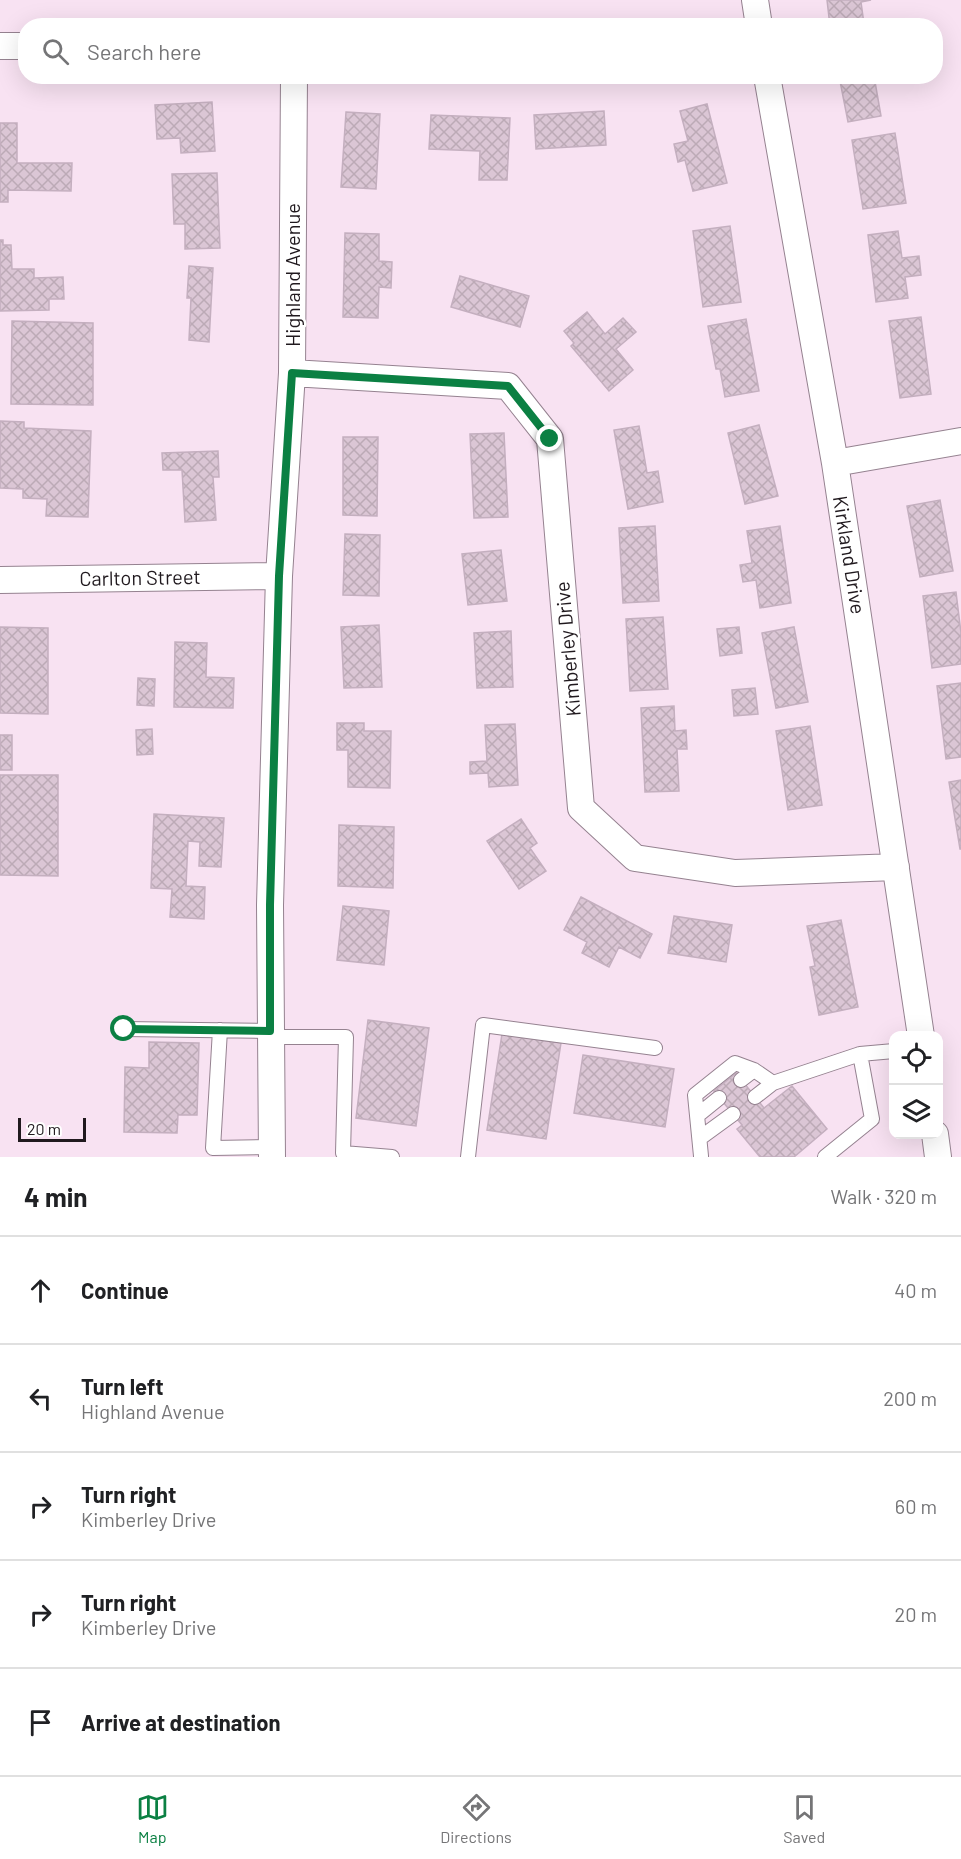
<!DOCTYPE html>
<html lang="en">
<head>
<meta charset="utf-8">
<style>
  body { margin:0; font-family:Barlow,sans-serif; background:#f6f6f6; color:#202124 }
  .controls { position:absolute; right:18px; bottom:18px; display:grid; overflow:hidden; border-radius:12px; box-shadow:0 6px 24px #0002 }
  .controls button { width:54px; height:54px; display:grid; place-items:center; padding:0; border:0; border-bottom:2px solid #e0e0e0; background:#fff; color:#202124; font:30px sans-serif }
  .scale { position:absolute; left:18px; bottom:15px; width:68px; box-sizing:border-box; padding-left:6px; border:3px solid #20191e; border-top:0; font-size:16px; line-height:21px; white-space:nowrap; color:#20191e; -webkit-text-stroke:4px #fff; paint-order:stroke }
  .stop { position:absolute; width:18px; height:18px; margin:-14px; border:4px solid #0b8043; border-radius:50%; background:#fff }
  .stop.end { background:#0b8043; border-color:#fff; box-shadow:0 2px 6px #0008 }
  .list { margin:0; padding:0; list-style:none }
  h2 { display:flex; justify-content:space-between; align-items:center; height:78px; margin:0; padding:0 24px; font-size:26px }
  h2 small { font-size:20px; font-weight:400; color:#757577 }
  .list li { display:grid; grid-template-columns:39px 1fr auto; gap:18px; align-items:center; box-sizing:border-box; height:108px; padding:0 24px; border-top:2px solid #e0e0e0 }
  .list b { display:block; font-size:22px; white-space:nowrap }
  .list p { margin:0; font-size:20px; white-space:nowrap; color:#757577 }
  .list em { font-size:20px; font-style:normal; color:#757577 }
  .icon { flex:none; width:33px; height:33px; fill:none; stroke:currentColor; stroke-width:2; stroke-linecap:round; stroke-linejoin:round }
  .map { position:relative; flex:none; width:961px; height:1157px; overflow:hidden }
  .search { position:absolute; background:#fff; box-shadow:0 6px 24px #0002; left:18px; right:18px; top:18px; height:66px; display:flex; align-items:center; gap:15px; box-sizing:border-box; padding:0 21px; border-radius:24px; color:#757577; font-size:22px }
  .sheet { height:618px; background:#fff }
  nav { display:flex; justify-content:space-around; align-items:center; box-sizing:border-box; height:84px; border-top:2px solid #e0e0e0; background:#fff; font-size:16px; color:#757577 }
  nav a { display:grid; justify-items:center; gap:3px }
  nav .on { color:#0b8043 }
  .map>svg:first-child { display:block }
  .building { fill:url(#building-cross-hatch); stroke:#c4afbf; stroke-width:1.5 }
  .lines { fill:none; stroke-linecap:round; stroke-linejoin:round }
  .lane-casing { stroke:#958290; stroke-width:16 }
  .street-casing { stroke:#958290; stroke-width:28 }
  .lane { stroke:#fff; stroke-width:14 }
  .street { stroke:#fff; stroke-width:26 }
  .route { stroke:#0b8043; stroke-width:8 }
  .labels { text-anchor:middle; stroke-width:5; stroke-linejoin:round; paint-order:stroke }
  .street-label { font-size:20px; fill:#20191e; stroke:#fff }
</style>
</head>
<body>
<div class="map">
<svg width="961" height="1157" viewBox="0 0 961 1157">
  <defs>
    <pattern id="building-cross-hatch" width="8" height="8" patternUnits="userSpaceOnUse" patternTransform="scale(1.5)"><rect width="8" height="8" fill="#dbc6d5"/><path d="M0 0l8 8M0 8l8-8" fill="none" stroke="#bcaab6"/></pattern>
  </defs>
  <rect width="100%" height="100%" fill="#f8e2f2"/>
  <path class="building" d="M827,0H871L861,2L864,24L830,26Z
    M839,76H874L881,116L848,122Z
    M212,102L215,151L181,153L180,138L157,139L155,105Z
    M707,104L727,183L693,191L685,160L678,162L674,144L688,141L680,111Z
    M604,111L606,145L536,149L534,115Z
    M346,112L380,114L376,189L341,187Z
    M431,115L510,118L507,180H479L480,151L429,149Z
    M0,123H17V163H72L71,191L8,190V202H0Z
    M895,133L906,203L863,209L852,140Z
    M217,173L220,248L185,249V224H174L172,174Z
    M730,226L741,302L703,307L693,231Z
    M898,231L902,258L919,256L921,275L905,277L908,298L876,302L868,235Z
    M345,233L379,234V261L392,262L391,288L379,287L378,318L343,317Z
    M0,240H3V245H11L12,269H34V278L63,277L64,299H49V310L0,311Z
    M189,266L213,268L209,342L189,340L191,298H187Z
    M460,276L529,296L520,327L451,307Z
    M587,312L605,334L623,318L636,332L616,349L633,370L609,391L571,346L574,343L564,331Z
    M921,317L931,394L900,398L889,321Z
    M746,319L759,391L725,397L720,369H716L708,326Z
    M12,321L93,323V405L11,404Z
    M0,421L24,422V428L91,431L88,517L46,516L47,499L23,498V489L0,488Z
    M759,425L778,496L745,504L728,433Z
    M639,426L647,473L658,471L663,502L628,509L614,430Z
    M504,433L508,517L474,518L470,434Z
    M343,437H378L377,516L343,515Z
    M218,451L219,477H213L216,520L185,522L182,470H163L162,453Z
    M940,500L953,571L920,577L907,506Z
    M655,526L659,601L623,603L619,528Z
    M780,526L791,603L760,608L756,580L743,582L740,565L752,563L747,531Z
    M345,534L380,535L379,596L343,595Z
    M501,550L507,601L468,605L462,554Z
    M956,592L961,633V664L932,668L923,596Z
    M663,617L668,689L630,691L626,619Z
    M379,625L382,687L344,688L341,627Z
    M0,627L48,628V714L0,713Z
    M739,627L742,653L720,656L717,629Z
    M794,627L808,702L776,708L762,633Z
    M511,631L513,687L477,688L474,633Z
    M175,642L207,643L206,677L234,678L233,708L174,707Z
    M138,678L155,679L154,706L137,705Z
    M961,683V757L946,759L937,686Z
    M755,688L758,714L734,716L732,690Z
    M674,706L675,731L686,730L687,749H677L679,791L645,792L641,708Z
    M337,723H364V731H391L390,788L348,787V750H337Z
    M515,724L518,785L489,787L488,773L470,774V762L487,761L485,725Z
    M810,726L822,805L788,810L776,731Z
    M152,729L153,754L137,755L136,730Z
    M0,735H12V770H0Z
    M0,775H58V876L0,875Z
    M961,780V849H960L949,782Z
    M154,814L224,818L221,867L199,866L200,842L188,841L186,886L205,887L204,919L170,917L172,889L151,888Z
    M521,819L537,843L530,848L546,871L519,889L487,841Z
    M339,825L394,827L393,888L338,886Z
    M581,897L652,934L640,958L619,947L609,967L582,953L587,942L564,930Z
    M343,906L389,911L384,965L337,960Z
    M674,916L732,925L726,962L668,953Z
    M841,920L858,1007L819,1015L810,967L815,966L807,926Z
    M368,1020L429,1028L416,1126L356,1118Z
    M502,1034L561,1043L546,1139L487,1130Z
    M149,1042L199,1043L197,1115H178L177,1133L124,1132L125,1067L149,1068Z
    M583,1055L674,1069L665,1127L574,1113Z
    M736,1073L764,1108L792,1086L827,1129L794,1157H760L737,1129L742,1125L714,1091Z"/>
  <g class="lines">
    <defs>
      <path id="lane" d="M124,1029L270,1031
        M220,1030L213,1148L272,1147
        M271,1037H346L343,1153L392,1157
        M860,1054L894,1051
        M741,1080L754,1070
        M755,1097L773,1083
        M698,1115L719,1098
        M700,1138L733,1114
        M701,1156L695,1095L735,1063L754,1070L773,1083L860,1054L872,1119L825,1157
        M468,1157L483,1025L655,1048"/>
      <path id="street" d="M755,0L759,26
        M0,46H26
        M767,76L835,463L921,1036
        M292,373L508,386L550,439L581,808L635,858L735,873L896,867
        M835,463L961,441
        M0,580L279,576
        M935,1134L938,1157
        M272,1157L270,905L279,576L292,373L294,76"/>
    </defs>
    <use href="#lane" class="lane-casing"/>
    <use href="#street" class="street-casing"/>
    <use href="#lane" class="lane"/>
    <use href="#street" class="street"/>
  </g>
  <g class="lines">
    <path class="route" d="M124,1029L270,1031V905L279,576L292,373L508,386L550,439"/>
  </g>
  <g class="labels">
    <g class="street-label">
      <text transform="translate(293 275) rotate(-90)" y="7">Highland Avenue</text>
      <text transform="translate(849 555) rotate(81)" y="7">Kirkland Drive</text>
      <text transform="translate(140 578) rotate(-1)" y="7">Carlton Street</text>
      <text transform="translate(568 649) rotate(-95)" y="7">Kimberley Drive</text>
    </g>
  </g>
</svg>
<div class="controls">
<button><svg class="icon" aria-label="locate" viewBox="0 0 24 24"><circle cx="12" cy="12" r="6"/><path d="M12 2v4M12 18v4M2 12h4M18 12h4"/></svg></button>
<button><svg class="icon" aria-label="layers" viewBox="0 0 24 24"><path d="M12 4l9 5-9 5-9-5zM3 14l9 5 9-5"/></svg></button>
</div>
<div class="scale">20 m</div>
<div class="stop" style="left:124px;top:1029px"></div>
<div class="stop end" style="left:550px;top:439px"></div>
<div class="search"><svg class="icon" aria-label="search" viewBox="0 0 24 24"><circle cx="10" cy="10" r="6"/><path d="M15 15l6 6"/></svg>Search here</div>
</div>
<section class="sheet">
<h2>4 min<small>Walk · 320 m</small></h2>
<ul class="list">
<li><svg class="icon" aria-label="ahead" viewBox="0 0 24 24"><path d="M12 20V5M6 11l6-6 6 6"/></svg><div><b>Continue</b></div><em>40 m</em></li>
<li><svg class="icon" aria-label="left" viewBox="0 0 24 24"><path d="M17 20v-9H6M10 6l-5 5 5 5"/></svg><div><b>Turn left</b><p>Highland Avenue</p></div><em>200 m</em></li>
<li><svg class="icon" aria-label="right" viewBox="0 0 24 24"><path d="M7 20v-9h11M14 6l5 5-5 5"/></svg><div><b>Turn right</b><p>Kimberley Drive</p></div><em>60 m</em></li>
<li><svg class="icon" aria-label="right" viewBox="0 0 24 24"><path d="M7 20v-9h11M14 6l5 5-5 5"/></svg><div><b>Turn right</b><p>Kimberley Drive</p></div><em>20 m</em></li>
<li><svg class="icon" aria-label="arrive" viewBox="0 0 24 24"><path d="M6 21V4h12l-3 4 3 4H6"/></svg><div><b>Arrive at destination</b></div></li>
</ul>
</section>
<nav>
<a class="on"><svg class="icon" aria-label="map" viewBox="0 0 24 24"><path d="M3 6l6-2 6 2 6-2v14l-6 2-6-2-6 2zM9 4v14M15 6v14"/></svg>Map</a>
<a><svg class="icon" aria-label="directions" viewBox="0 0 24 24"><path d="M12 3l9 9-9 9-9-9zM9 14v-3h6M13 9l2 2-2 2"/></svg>Directions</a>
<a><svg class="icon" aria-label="saved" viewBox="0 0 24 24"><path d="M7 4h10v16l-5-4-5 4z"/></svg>Saved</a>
</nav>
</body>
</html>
